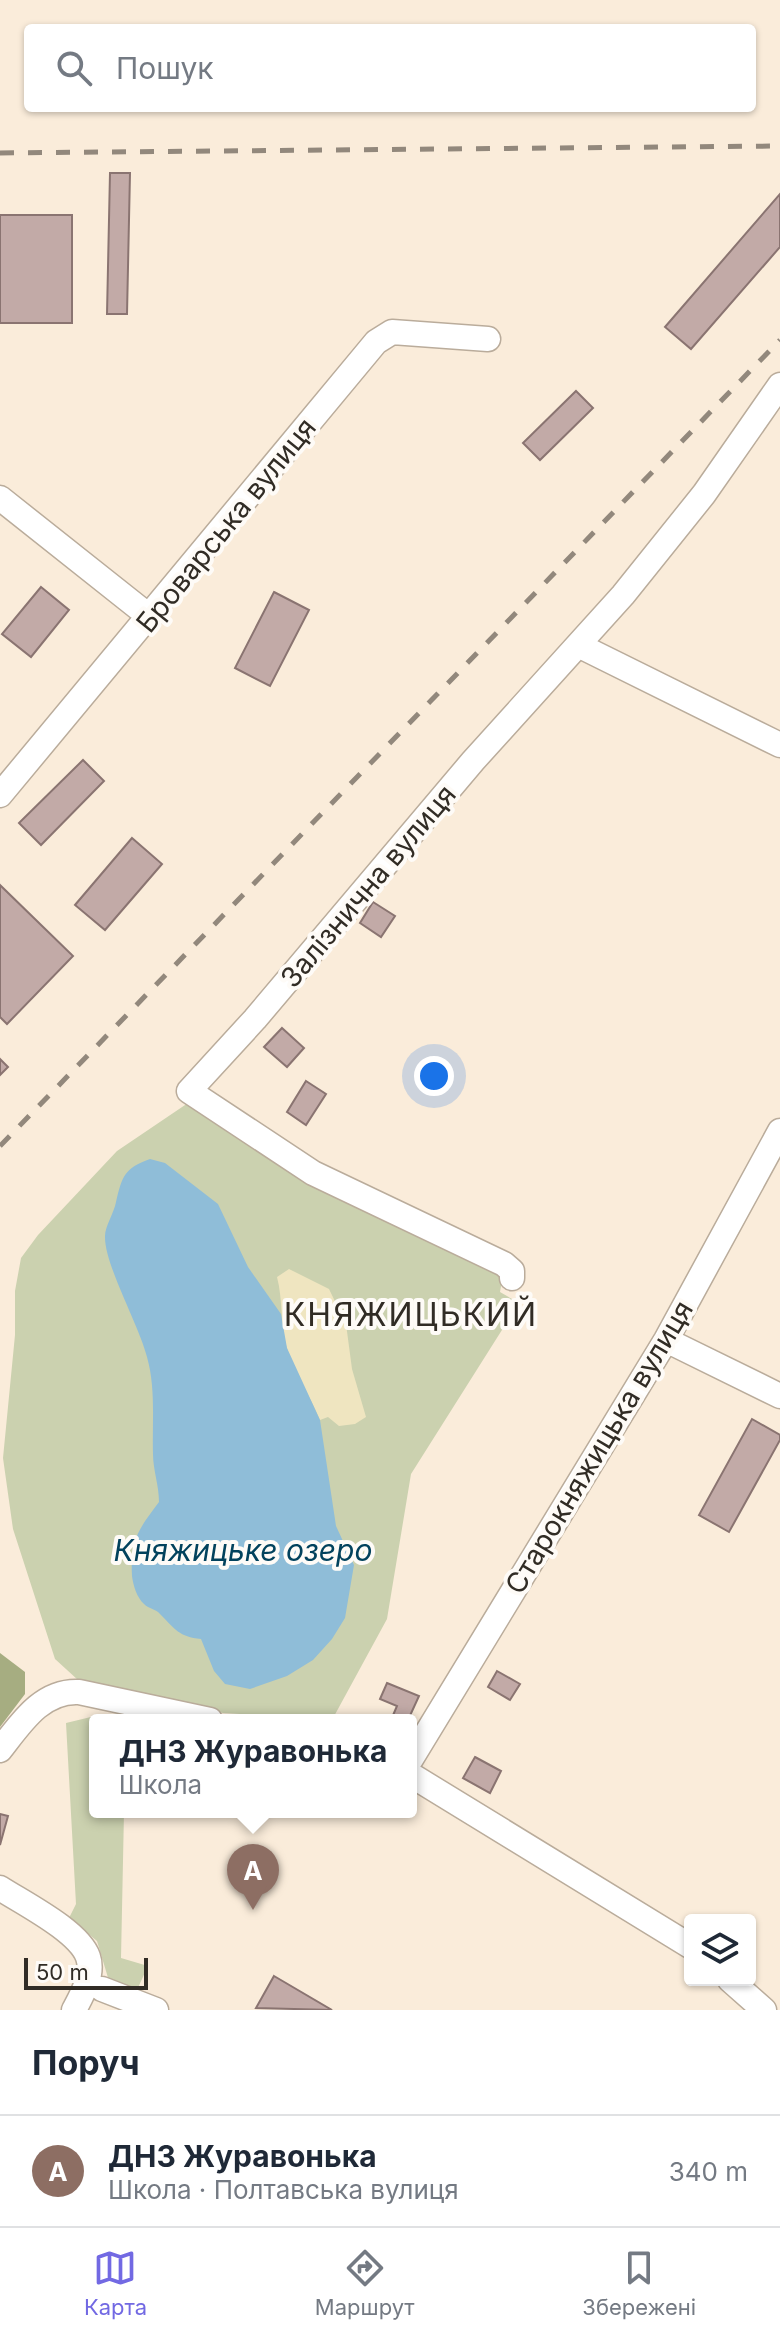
<!DOCTYPE html>
<html lang="uk">
<head>
<meta charset="utf-8">
<style>
  body { margin:0; font-family:Inter,sans-serif; background:#f2f2f3; color:#1f2937 }
  .controls { position:absolute; right:24px; bottom:24px; display:grid; overflow:hidden; border-radius:8px; box-shadow:0 2px 6px #0004 }
  .controls button { width:72px; height:72px; display:grid; place-items:center; padding:0; border:0; border-bottom:2px solid #e0e1e3; background:#fff; color:#1f2937; font:40px sans-serif }
  .scale { position:absolute; left:24px; bottom:20px; width:124px; box-sizing:border-box; padding-left:8px; border:4px solid #312c25; border-top:0; font-size:22px; line-height:28px; white-space:nowrap; color:#312c25; -webkit-text-stroke:6px #fefbf7; paint-order:stroke }
  .you { position:absolute; left:434px; top:1076px; width:28px; height:28px; margin:-20px; border:6px solid #fff; border-radius:50%; background:#1a73e8; box-shadow:0 0 0 12px #1a73e833 }
  .badge { display:grid; place-items:center; width:52px; height:52px; border-radius:50%; background:#7269e3; color:#fff; font-size:26px; font-weight:700 }
  .pin { position:absolute; translate:-50% -66px; filter:drop-shadow(0 2px 4px #0008) }
  .pin::after { content:''; position:absolute; top:42px; width:28px; height:24px; background:inherit; clip-path:polygon(0 0,100% 0,50% 100%) }
  .popup { position:absolute; left:89px; top:1714px; width:328px; height:104px; box-sizing:border-box; display:grid; place-content:center; border-radius:8px; background:#fff; filter:drop-shadow(0 2px 6px #0005); font-size:26px; white-space:nowrap; color:#747a83 }
  .popup b { font-size:30px; color:#1f2937 }
  .popup::after { content:''; position:absolute; left:50%; top:100%; margin-left:-16px; border:16px solid transparent; border-top-color:#fff }
  .list { margin:0; padding:0; list-style:none }
  h2 { display:flex; justify-content:space-between; align-items:center; height:104px; margin:0; padding:0 32px; font-size:34px }
  h2 small { font-size:26px; font-weight:400; color:#747a83 }
  .list li { display:grid; grid-template-columns:52px 1fr auto; gap:24px; align-items:center; box-sizing:border-box; height:112px; padding:0 32px; border-top:2px solid #e0e1e3 }
  .list b { display:block; font-size:30px; white-space:nowrap }
  .list p { margin:0; font-size:26px; white-space:nowrap; color:#747a83 }
  .list em { font-size:26px; font-style:normal; color:#747a83 }
  .icon { flex:none; width:44px; height:44px; fill:none; stroke:currentColor; stroke-width:2; stroke-linecap:round; stroke-linejoin:round }
  .map { position:relative; flex:none; width:780px; height:2010px; overflow:hidden }
  .search { position:absolute; background:#fff; box-shadow:0 2px 6px #0004; left:24px; right:24px; top:24px; height:88px; display:flex; align-items:center; gap:20px; box-sizing:border-box; padding:0 28px; border-radius:8px; color:#747a83; font-size:30px }
  .sheet { height:216px; background:#fff }
  nav { display:flex; justify-content:space-around; align-items:center; box-sizing:border-box; height:112px; border-top:2px solid #e0e1e3; background:#fff; font-size:22px; color:#747a83 }
  nav a { display:grid; justify-items:center; gap:4px }
  nav .on { color:#7269e3 }
  .map>svg:first-child { display:block }
  .green { fill:#cbd1af }
  .forest { fill:#a6ad81 }
  .sand { fill:#efe5c0 }
  .water { fill:#8fbdd8 }
  .building { fill:#c2aaa7; stroke:#8a7471; stroke-width:2 }
  .lines { fill:none; stroke-linecap:round; stroke-linejoin:round }
  .minor-casing { stroke:#baac9b; stroke-width:27 }
  .minor { stroke:#fff; stroke-width:24 }
  .rail { stroke:#92887c; stroke-width:5; stroke-dasharray:14 14; stroke-linecap:butt }
  .labels { text-anchor:middle; stroke-width:8; stroke-linejoin:round; paint-order:stroke }
  .street-label { font-size:28px; fill:#312c25; stroke:#fefbf7 }
  .water-label { font-size:30px; font-style:italic; fill:#02425d; stroke:#fefbf7 }
  .quarter-label { font-size:32px; letter-spacing:2px; fill:#312c25; stroke:#fefbf7 }
</style>
</head>
<body>
<div class="map">
<svg width="780" height="2010" viewBox="0 0 780 2010">
  <rect width="100%" height="100%" fill="#faecda"/>
  <path class="green" d="M188,1103L299,1179L503,1275L500,1292L519,1303L411,1474L387,1619L332,1720L223,1713L78,1680L55,1659L13,1529L3,1458L15,1335V1291L21,1258L38,1235L117,1151Z
    M126,1715V1720H95V1812H124L121,1958L148,1966L136,1992L109,1981L97,1941L69,1918L76,1904L66,1723L95,1716Z"/>
  <path class="forest" d="M0,1653L25,1672V1694L0,1727Z"/>
  <path class="sand" d="M289,1269L329,1289L346,1324L352,1369L366,1417L355,1424L339,1426L328,1417L320,1420C310,1395 292,1370 286,1345C280,1321 283,1300 277,1277Z"/>
  <path class="water" d="M150,1159L165,1163L218,1204L248,1267L281,1314L287,1348L320,1420L336,1526L354,1565L345,1618L332,1639L313,1660L287,1676L250,1689L225,1684L214,1671L201,1639C179,1637 175,1629 160,1614C156,1609 149,1609 144,1604C137,1598 133,1585 132,1576C130,1540 138,1530 159,1502C159,1485 153,1470 153,1454C152,1422 156,1389 147,1357C139,1325 104,1264 105,1236C105,1226 114,1213 116,1202C122,1177 124,1168 150,1159Z"/>
  <path class="building" d="M110,173H130L127,314H107Z
    M780,194V247L691,349L665,327Z
    M0,215H72V323H0Z
    M576,391L593,408L540,460L523,443Z
    M41,587L69,610L31,657L2,634Z
    M274,592L309,610L270,686L235,668Z
    M83,760L104,781L41,845L19,823Z
    M132,838L162,864L105,930L75,905Z
    M0,885L73,956L7,1024L0,1017Z
    M373,902L395,916L381,937L360,923Z
    M282,1028L304,1048L287,1067L264,1047Z
    M0,1059L8,1067L0,1075Z
    M306,1081L326,1094L306,1125L287,1112Z
    M752,1419L780,1435V1440L729,1532L699,1515Z
    M497,1671L520,1684L510,1700L488,1687Z
    M387,1683L419,1696L408,1720H391L397,1706L380,1699Z
    M475,1757L501,1771L490,1793L463,1778Z
    M0,1814L8,1816L0,1845Z
    M274,1976L332,2010L256,2008Z"/>
  <g class="lines">
    <defs>
      <path id="minor" d="M0,498L150,617
        M578,645L780,745
        M0,795L376,342L392,332L488,339
        M512,1278V1271L504,1264L313,1173L189,1091L255,1019L473,761L623,595L704,494L780,385
        M666,1340L780,1396
        M0,1750C21,1723 42,1690 79,1692L210,1720
        M411,1759L666,1340L780,1131
        M411,1775L690,1946
        M0,1888C23,1903 79,1931 88,1957C94,1974 82,1995 74,2010
        M730,1980L764,2010
        M102,1989L156,2010"/>
    </defs>
    <use href="#minor" class="minor-casing"/>
    <use href="#minor" class="minor"/>
    <path class="rail" d="M0,153L780,146
      M0,1146L780,340"/>
  </g>
  <g class="labels">
    <g class="street-label">
      <text transform="translate(226 525) rotate(-51)" y="10">Броварська вулиця</text>
      <text transform="translate(368 886) rotate(-50)" y="10">Залізнична вулиця</text>
      <text transform="translate(599 1447) rotate(-59)" y="10">Старокняжицька вулиця</text>
    </g>
    <g class="water-label">
      <text x="243" y="1561">Княжицьке озеро</text>
    </g>
    <g class="quarter-label">
      <text x="411" y="1326">КНЯЖИЦЬКИЙ</text>
    </g>
  </g>
</svg>
<div class="controls">
<button><svg class="icon" aria-label="layers" viewBox="0 0 24 24"><path d="M12 4l9 5-9 5-9-5zM3 14l9 5 9-5"/></svg></button>
</div>
<div class="scale">50 m</div>
<div class="you"></div>
<div class="pin badge" style="left:253px;top:1910px;background:#8d6e63">A</div>
<div class="popup"><b>ДНЗ Журавонька</b>Школа</div>
<div class="search"><svg class="icon" aria-label="search" viewBox="0 0 24 24"><circle cx="10" cy="10" r="6"/><path d="M15 15l6 6"/></svg>Пошук</div>
</div>
<section class="sheet">
<h2>Поруч<small></small></h2>
<ul class="list">
<li><span class="badge" style="background:#8d6e63">A</span><div><b>ДНЗ Журавонька</b><p>Школа · Полтавська вулиця</p></div><em>340 m</em></li>
</ul>
</section>
<nav>
<a class="on"><svg class="icon" aria-label="map" viewBox="0 0 24 24"><path d="M3 6l6-2 6 2 6-2v14l-6 2-6-2-6 2zM9 4v14M15 6v14"/></svg>Карта</a>
<a><svg class="icon" aria-label="directions" viewBox="0 0 24 24"><path d="M12 3l9 9-9 9-9-9zM9 14v-3h6M13 9l2 2-2 2"/></svg>Маршрут</a>
<a><svg class="icon" aria-label="saved" viewBox="0 0 24 24"><path d="M7 4h10v16l-5-4-5 4z"/></svg>Збережені</a>
</nav>
</body>
</html>
